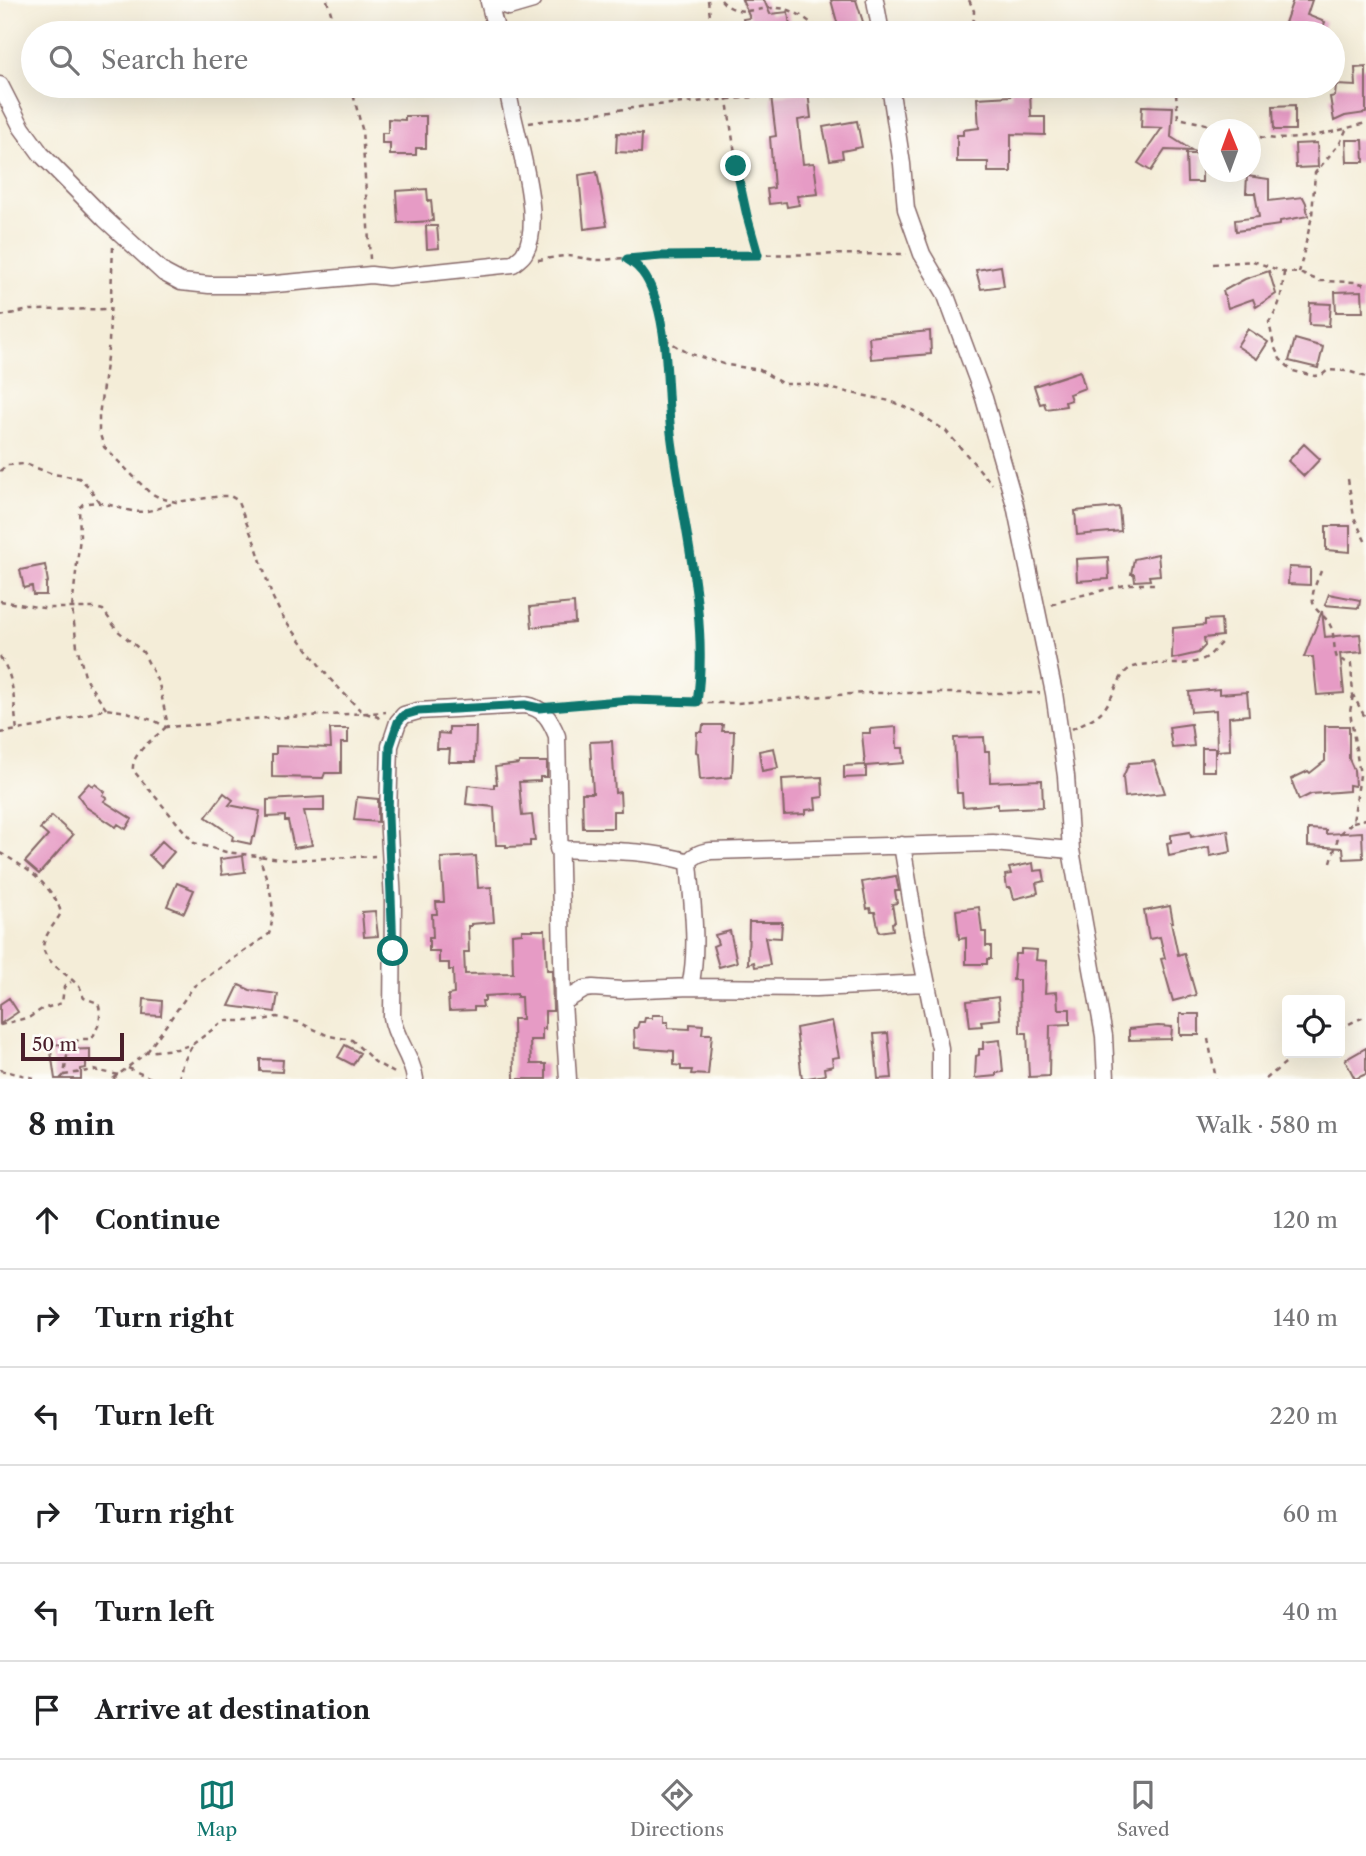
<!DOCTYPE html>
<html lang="en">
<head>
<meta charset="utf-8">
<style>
  body { margin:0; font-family:"Libre Caslon Text",serif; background:#f2f2f2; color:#202124 }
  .controls { position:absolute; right:21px; bottom:21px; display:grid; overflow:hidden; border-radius:7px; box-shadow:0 7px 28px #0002 }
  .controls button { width:63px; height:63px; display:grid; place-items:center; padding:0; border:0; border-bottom:2px solid #e0e0e0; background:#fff; color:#202124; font:35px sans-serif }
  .compass { position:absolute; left:1198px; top:119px; width:63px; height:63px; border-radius:50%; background:#fff; box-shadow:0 7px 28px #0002; rotate:359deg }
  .scale { position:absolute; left:21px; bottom:18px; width:103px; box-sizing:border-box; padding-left:7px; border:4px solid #4a1f2b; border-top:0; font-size:19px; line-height:24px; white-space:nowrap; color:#4a1f2b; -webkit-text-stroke:5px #fdfcf7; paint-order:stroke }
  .stop { position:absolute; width:21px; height:21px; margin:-16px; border:5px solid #0f766e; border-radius:50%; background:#fff }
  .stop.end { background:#0f766e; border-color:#fff; box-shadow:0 2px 7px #0008 }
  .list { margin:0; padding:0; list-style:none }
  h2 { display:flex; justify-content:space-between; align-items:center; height:91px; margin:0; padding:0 28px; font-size:30px }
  h2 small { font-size:23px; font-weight:400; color:#757577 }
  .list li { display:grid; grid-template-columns:46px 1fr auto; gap:21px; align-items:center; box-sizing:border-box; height:98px; padding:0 28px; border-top:2px solid #e0e0e0 }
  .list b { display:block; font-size:26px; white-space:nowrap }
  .list em { font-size:23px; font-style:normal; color:#757577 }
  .icon { flex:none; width:38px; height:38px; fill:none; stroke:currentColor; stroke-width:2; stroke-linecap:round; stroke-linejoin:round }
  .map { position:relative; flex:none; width:1366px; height:1079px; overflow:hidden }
  .search { position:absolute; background:#fff; box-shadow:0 7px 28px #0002; left:21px; right:21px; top:21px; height:77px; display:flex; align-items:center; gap:18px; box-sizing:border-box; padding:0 24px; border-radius:38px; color:#757577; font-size:26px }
  .sheet { height:679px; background:#fff }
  nav { display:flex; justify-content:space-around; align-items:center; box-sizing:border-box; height:98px; border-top:2px solid #e0e0e0; background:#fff; font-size:19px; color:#757577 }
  nav a { display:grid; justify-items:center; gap:4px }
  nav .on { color:#0f766e }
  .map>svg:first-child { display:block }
  .building { fill:#e69bc5 }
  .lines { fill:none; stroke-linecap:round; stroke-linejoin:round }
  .minor-casing { stroke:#866768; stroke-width:19 }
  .path { stroke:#866768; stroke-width:2.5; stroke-dasharray:5 5; stroke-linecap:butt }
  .minor { stroke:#fff; stroke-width:16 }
  .route { stroke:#0f766e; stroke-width:9 }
</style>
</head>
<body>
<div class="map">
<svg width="1366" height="1079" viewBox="0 0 1366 1079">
  <rect width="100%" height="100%" fill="#fdfcf7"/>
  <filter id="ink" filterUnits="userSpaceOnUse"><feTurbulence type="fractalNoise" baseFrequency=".0143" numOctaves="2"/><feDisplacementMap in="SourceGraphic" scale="14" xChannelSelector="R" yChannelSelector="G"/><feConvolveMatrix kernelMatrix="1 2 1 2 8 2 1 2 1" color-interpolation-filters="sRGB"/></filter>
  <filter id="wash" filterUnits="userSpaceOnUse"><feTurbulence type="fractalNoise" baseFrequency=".00686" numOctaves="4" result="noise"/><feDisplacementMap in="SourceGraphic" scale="28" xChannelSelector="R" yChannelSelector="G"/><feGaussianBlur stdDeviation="1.57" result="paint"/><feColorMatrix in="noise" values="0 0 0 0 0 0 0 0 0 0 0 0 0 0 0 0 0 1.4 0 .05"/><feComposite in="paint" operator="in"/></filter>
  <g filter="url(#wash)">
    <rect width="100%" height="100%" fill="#f4edd8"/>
    <g id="blocks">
      <path class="building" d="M742,0H764L770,14L788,12L791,33H745L743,19L750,18Z
        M831,0H856L864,25L843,31L841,25L838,26Z
        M1293,0H1312L1307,15L1325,22L1321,33H1313L1285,23Z
        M1366,67V113L1345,116L1334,121L1330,97L1335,96L1336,85L1356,86L1355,68Z
        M1011,90H1030L1031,117H1045V135L1011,134V172H988V162H957V135H963V130L979,128L977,98L1011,96Z
        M808,92L811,118L798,120L803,164L814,163L818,194L797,196L799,205L787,207L786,202L769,204L767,189L774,188L770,137L776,136L771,96Z
        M1295,105V130H1274L1273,106Z
        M1142,106L1173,107L1171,137L1193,151L1165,150L1151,171L1138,163L1162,128L1141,127Z
        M405,116H426V148H416V155H390V143H382V133H388V119L405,120Z
        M857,121L862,147L842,151L843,158L830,160L823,127Z
        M617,133L642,134L641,153L616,152Z
        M1346,140H1363L1364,162H1347Z
        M1317,143L1318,167L1296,168L1295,144Z
        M1186,154H1202V182H1187Z
        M597,172L607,226L584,229L579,175Z
        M1247,176L1269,179V201L1303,197L1306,203L1308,216L1280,221V225L1236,231L1235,220L1259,217L1255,193H1246Z
        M427,189L428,201L431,200L433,221L398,223L396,191Z
        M426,226H437L439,248L427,249Z
        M1001,266L1004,286L981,289L976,270Z
        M1269,271L1276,294L1256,307L1253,299L1228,308L1223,291L1245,279Z
        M1362,291L1363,312H1336L1335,292Z
        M1310,303L1331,304L1329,326L1309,325Z
        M1248,329L1268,342L1257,359L1237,346Z
        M930,331L931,354L871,359L869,337Z
        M1295,339L1323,347L1318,368L1289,361Z
        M1080,371L1085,388L1069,394L1071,400L1065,402L1066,406L1046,409L1044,403L1040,404L1034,386Z
        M1304,444L1320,459L1304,476L1288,461Z
        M1119,507L1121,531L1077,535L1075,511Z
        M1326,526H1350V552L1326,550Z
        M1158,554L1160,575L1149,576L1150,580L1135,581L1134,574H1131L1134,559Z
        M1108,557L1109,579L1077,581L1076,559Z
        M45,565L48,582L46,583V595H33L32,586L24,588L20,570Z
        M1289,567L1310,568V585L1288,584Z
        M1329,594L1360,600L1359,608L1325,605Z
        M574,603L575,623L532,627L530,607Z
        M1322,611L1325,637L1360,634L1362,652L1340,654L1344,693L1317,695L1313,657H1304Z
        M1221,619L1222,636L1204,638L1205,646L1198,653L1172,659L1173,628L1205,625V620Z
        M1219,689V694L1247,692L1249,715L1229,717L1230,750L1217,751L1216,710L1191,712L1189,692Z
        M1191,724L1194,746L1172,748L1169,727Z
        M703,725H723L722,731H734L732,777L700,780L698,753L696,752L697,732H702Z
        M1325,726H1349V759L1354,770L1355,786L1349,785V791L1311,794L1299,800L1291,779L1308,771L1310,773L1325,761Z
        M449,727H476L475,762H449L450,749H437L438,733L449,734Z
        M896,727L897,748H903L904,763L866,766V777L844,778V766L865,765L862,733H870V729Z
        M330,729H348V743H341V773H325L323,778L272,777V754H276V746L331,748Z
        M984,737L985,751H989L990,782L1042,780L1043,807L998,809V804L963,807L962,793H957L954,738Z
        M612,741L615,793L620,792L621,811H613V828H583L582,793H593L590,742Z
        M774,748L778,768L762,771L759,751Z
        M1202,748H1215V771H1202Z
        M1154,761L1165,793L1125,797L1123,777L1129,763Z
        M519,762H547V777H540V781L519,782L522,816L532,815L535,841H530V846L506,847V845H496L494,807L466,804L468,785L494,788V784H497L495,767L519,764Z
        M822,777L823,797L815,798L816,809L806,810V814L784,815L782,779Z
        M89,783L93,786L95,784L105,792L103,795L107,798L104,801L132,819L126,829L118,824L116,827L86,807L78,795Z
        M224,793L233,800L229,805L260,811L255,837H252L251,844L232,840L233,836L206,817Z
        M324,797V811H304L312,845L294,848L288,821H285V816L267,817V800Z
        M357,797L378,799V822L354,820Z
        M52,816L73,835L39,874L25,862L48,836L40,829Z
        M1308,829L1326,830V834L1362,832L1363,858L1344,859L1343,848L1308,846Z
        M1228,830L1231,852L1210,856L1209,847L1169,856L1167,843L1171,842V835L1190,832L1191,837Z
        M162,841L174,852L161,867L149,855Z
        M243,856L245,872L222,875L220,859Z
        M476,856L478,888L491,887L494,922L471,924V926H468L469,952H464L465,974L513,973L512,934L522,933V930H545L547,970H552L553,1011H545V1029H542V1040H530L531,1064H546V1079H514L513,1019H522L521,997H517V994L485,996V1001H482L483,1007H474V1010L449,1011L448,995L454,994L453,970H449V963H439V951H429V938H433L432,914H437L436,902H444L441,858Z
        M1033,863L1034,871L1043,870L1045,881L1036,883L1038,893L1014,899L1011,888H1007L1005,875L1011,874L1009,868Z
        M896,876L899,891H895L897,903L892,904L895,922L892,923L893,930L879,932L875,912H871L870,908L867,909L862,882Z
        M177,883L194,890L184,913L167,906Z
        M1170,906L1173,922H1171L1178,955L1184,953L1196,995L1173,1001L1161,959L1165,958L1160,937L1149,939L1144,911Z
        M979,907L982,932H986V946H991V959H987V964H966V938L959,939L956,910Z
        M375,911L378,936L364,937L362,912Z
        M749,922H782L781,938L765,937L770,965L755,967L754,962L748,964Z
        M730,931L737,962L719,967L713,946L718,944L715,935Z
        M1021,949L1037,950L1036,960L1047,961L1045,993L1057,992L1058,1009H1070V1024L1050,1025L1049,1076L1029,1077L1027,1033H1020L1019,980H1013L1015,954H1021Z
        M239,985L250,990L278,994L275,1012L229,1006Z
        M998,997L1000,1019L981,1021L982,1026L970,1027L967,1001Z
        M9,998L18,1012L0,1024V1004Z
        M144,999L162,1001L161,1016L143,1015Z
        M1180,1014H1199V1035H1180Z
        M652,1015H664V1022H668V1028L690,1029V1024L703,1025L702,1034H712L708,1075L691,1074L692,1070H681V1066L674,1065V1051L635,1048L634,1028H637L639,1022H644L645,1018H652Z
        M832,1021L839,1057L832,1058L833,1066L824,1068L825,1075L802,1079L796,1028Z
        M1158,1026L1172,1027L1171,1039L1129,1040V1029Z
        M888,1033L892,1078L878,1079L874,1034Z
        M1000,1040L1003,1072L996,1073V1076L975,1078L976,1056L979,1055V1049H983V1042Z
        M62,1044L63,1050L90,1049V1062H86V1068L81,1069V1079H55L50,1045Z
        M345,1045L360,1053L353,1065L338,1057Z
        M1366,1048V1074L1355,1079L1345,1060Z
        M260,1059L283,1060L282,1072L260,1071Z"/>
    </g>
  </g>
  <g filter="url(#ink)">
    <use href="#blocks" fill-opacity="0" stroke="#866768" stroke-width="2"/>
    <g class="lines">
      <defs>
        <path id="minor" d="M489,0L509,7L533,0
          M875,0L881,33
          M489,2L497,33
          M0,85L22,128L41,154L105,219L164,273L181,282L209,285H265L371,275L388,277L513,264C517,260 523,257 525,252C546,217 512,126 507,86
          M890,86L902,164L906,209L922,254L945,293L984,398L1015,505L1054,693L1066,776L1071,850L1104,1036L1106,1079
          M902,845L917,936L940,1048V1079
          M558,849C602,851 647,849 689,862
          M689,862C695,854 702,852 711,851L993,843L1071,850
          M689,862C692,903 699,947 690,987
          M563,1002L585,989L593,988L621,990L690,987L816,988L926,983
          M415,1079C412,1056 395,1039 392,1017L393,901L388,815L390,746L398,722L404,715L418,711L525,705C544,708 550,719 557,736L563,1002L568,1079"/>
      </defs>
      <use href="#minor" class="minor-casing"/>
      <path class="path" d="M327,0L337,33
        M708,0L712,33
        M721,0C740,21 762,4 785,9C801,13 812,24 824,33
        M969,0L974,11L973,33
        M351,86L362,129L370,259
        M725,86C733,143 741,199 758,254
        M992,86L1006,89L1027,87
        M1183,86L1176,93L1178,118L1233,130
        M529,123L646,106L755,97L799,86
        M1250,135C1288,145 1329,133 1366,123
        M113,247L109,342L99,416V431L104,447L149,492L160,498L176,502L222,496H230L237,500L256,546L272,596L282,616L330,679L362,712L378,717L381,723
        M627,259L694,255L907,254
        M538,260C546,259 555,257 564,256C576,256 589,260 601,260C609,260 620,257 627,259C632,260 637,265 640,268C669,299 666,391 671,433C681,519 710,616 697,702
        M1213,264L1253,261L1284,272L1299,273L1320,281L1356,282L1366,285
        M1284,272C1282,291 1281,307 1269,322L1274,346L1280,359L1293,371L1315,376L1322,375L1328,370L1348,371L1366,377
        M1299,273L1312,216L1315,173L1340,143L1347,128
        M0,316L30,310L111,309
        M665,339L688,353L727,365L760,370L783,384H809L890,401L915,411L946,431L992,484
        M0,471L7,465L25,464L53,474L79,478L88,486L99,502
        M1348,479L1354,517L1366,543
        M1321,571C1316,584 1306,601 1319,612C1323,616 1328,620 1330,625C1335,634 1333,648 1337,658L1351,664L1353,695L1366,719
        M0,601L43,608H96L103,610L117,630L143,652L159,684L168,726
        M1052,605L1062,600L1129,584H1155
        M0,657C16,679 13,704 17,730
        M558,706L630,700L664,703H737L864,693H1040
        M106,709L86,680L77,646L72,608L80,537L79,508L83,504C101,499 115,508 132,511C147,514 162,507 176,502
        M166,727C154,739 131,753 133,770L194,843L226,852L289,860L375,856
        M1072,729C1081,724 1094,719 1101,712C1113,702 1118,673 1131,668C1154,658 1184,671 1207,657C1212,654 1217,646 1222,642
        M0,733L42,726L106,709L127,712L155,721L166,727L210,724L226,720L386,712
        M1353,822L1366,819
        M0,853C22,864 55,887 61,913C56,922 47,932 44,942C38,960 71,975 80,988C82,991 82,995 84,998L98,1003C103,1018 98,1026 92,1039H79L68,1050L64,1075L60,1079
        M1331,862L1339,834L1353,822L1360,775L1350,712L1353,695
        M0,1025L30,1017L42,1009L62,1003L64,987L71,982
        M1340,1028L1366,1016
        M1208,1039L1216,1079
        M147,1052L194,986L269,934C278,906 268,883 259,856
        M128,1068L153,1079
        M0,1070L39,1079
        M64,1075L94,1070L119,1075
        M113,1079L147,1052L177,1049L193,1044L224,1021H257L277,1017L298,1022L329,1036L352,1040L375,1062L398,1075
        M179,1079L182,1065L193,1044
        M1266,1079L1297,1053"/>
      <use href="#minor" class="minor"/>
    </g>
  </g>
  <g class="lines" filter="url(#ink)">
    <path class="route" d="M393,951L388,815L390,746L398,722L404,715L418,711L525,705L539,708L630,700L697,702C710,618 681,518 671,433C666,390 669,343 656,301C650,283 644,269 627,259L661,256L758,255L747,216L736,166"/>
  </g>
</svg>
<div class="controls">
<button><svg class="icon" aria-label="locate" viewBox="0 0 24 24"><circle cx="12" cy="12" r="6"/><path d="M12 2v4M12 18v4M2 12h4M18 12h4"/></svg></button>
</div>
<svg class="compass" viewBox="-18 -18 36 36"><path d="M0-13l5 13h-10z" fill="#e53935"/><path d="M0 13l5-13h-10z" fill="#757577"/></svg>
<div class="scale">50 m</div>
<div class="stop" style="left:393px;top:951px"></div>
<div class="stop end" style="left:736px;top:166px"></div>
<div class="search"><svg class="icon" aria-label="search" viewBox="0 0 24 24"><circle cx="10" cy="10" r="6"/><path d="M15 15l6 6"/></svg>Search here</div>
</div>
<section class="sheet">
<h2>8 min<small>Walk · 580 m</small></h2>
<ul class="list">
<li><svg class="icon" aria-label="ahead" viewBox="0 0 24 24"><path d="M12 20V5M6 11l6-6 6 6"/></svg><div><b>Continue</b></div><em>120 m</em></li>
<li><svg class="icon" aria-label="right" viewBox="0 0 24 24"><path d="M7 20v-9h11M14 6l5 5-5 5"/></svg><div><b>Turn right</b></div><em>140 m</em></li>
<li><svg class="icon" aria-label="left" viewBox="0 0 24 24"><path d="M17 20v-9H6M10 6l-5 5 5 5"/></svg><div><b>Turn left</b></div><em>220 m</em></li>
<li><svg class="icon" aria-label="right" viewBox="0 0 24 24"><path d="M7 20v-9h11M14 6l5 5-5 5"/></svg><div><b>Turn right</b></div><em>60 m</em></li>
<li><svg class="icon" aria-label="left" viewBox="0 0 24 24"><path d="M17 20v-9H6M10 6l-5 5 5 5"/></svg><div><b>Turn left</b></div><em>40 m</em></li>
<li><svg class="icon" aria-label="arrive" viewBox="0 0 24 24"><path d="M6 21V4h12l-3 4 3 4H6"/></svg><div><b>Arrive at destination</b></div></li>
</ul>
</section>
<nav>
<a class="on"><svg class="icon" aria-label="map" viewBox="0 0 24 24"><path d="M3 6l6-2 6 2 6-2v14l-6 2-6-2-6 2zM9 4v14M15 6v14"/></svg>Map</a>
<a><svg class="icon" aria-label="directions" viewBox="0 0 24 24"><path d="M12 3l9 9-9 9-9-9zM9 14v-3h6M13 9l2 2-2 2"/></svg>Directions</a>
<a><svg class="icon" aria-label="saved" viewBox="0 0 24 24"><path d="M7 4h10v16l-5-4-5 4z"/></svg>Saved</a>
</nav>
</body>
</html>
